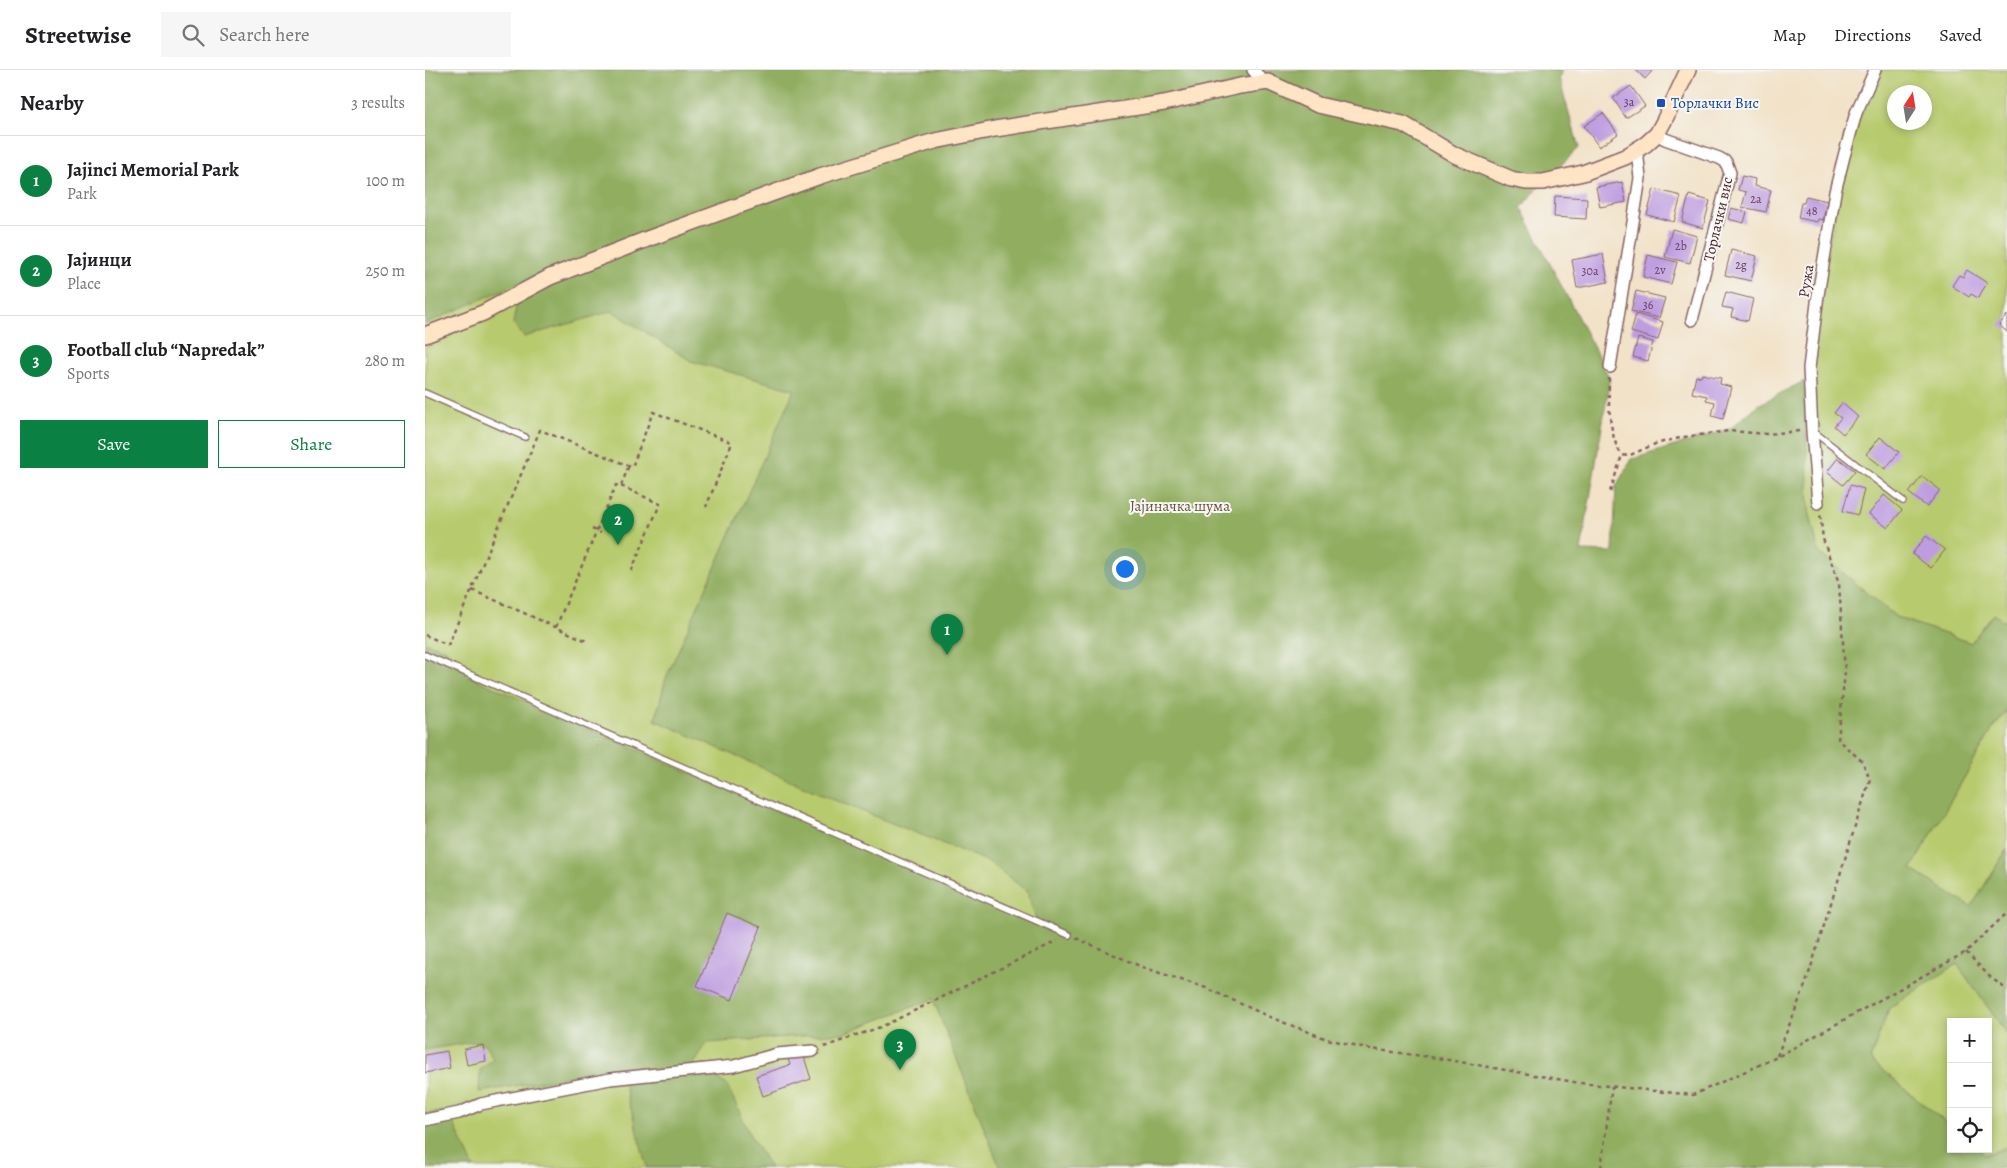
<!DOCTYPE html>
<html lang="en">
<head>
<meta charset="utf-8">
<style>
  body { margin:0; font-family:Alegreya,serif; background:#f6f6f6; color:#202124 }
  .controls { position:absolute; right:15px; bottom:15px; display:grid; overflow:hidden; border-radius:0px; box-shadow:0 2px 8px #0003 }
  .controls button { width:45px; height:45px; display:grid; place-items:center; padding:0; border:0; border-bottom:1px solid #e0e0e0; background:#fff; color:#202124; font:25px sans-serif }
  .compass { position:absolute; left:1462px; top:15px; width:45px; height:45px; border-radius:50%; background:#fff; box-shadow:0 2px 8px #0003; rotate:12deg }
  .you { position:absolute; left:699px; top:498px; width:18px; height:18px; margin:-12px; border:4px solid #fff; border-radius:50%; background:#1a73e8; box-shadow:0 0 0 8px #1a73e833 }
  .badge { display:grid; place-items:center; width:32px; height:32px; border-radius:50%; background:#0b8043; color:#fff; font-size:16px; font-weight:700 }
  .pin { position:absolute; translate:-50% -41px; filter:drop-shadow(0 1px 2px #0008) }
  .pin::after { content:''; position:absolute; top:26px; width:18px; height:15px; background:inherit; clip-path:polygon(0 0,100% 0,50% 100%) }
  .list { margin:0; padding:0; list-style:none }
  h2 { display:flex; justify-content:space-between; align-items:center; height:65px; margin:0; padding:0 20px; font-size:21px }
  h2 small { font-size:16px; font-weight:400; color:#757577 }
  .list li { display:grid; grid-template-columns:32px 1fr auto; gap:15px; align-items:center; box-sizing:border-box; height:90px; padding:0 20px; border-top:1px solid #e0e0e0 }
  .list b { display:block; font-size:19px; white-space:nowrap }
  .list p { margin:0; font-size:16px; white-space:nowrap; color:#757577 }
  .list em { font-size:16px; font-style:normal; color:#757577 }
  .actions { display:flex; gap:10px; padding:15px 20px }
  .actions a { flex:1; padding:11px 0; border:1px solid #0b8043; border-radius:0px; text-align:center; font-size:18px; color:#0b8043 }
  .actions .main { background:#0b8043; color:#fff }
  .icon { flex:none; width:28px; height:28px; fill:none; stroke:currentColor; stroke-width:2; stroke-linecap:round; stroke-linejoin:round }
  .map { position:relative; flex:none; width:1582px; height:1098px; overflow:hidden }
  header { display:flex; align-items:center; gap:30px; box-sizing:border-box; height:70px; padding:0 25px; background:#fff; border-bottom:1px solid #e0e0e0 }
  header strong { font-size:24px }
  nav { display:flex; gap:28px; margin-inline-start:auto; font-size:18px }
  .search { width:350px; height:45px; background:#f6f6f6; display:flex; align-items:center; gap:12px; box-sizing:border-box; padding:0 18px; border-radius:0px; color:#757577; font-size:19px }
  main { display:flex }
  aside { flex:1; background:#fff }
  .map>svg:first-child { display:block }
  .green { fill:#b7ca6d; stroke:#80744c; fill-rule:evenodd }
  .forest { fill:#91ae60; stroke:#6e6646 }
  .building { fill:#be9ce0 }
  .lines { fill:none; stroke-linecap:round; stroke-linejoin:round }
  .lane-casing { stroke:#856362; stroke-width:8 }
  .street-casing { stroke:#856362; stroke-width:14 }
  .secondary-casing { stroke:#856362; stroke-width:18 }
  .path { stroke:#856362; stroke-width:2.5; stroke-dasharray:4 4; stroke-linecap:butt }
  .lane { stroke:#fff; stroke-width:5.5 }
  .street { stroke:#fff; stroke-width:11 }
  .secondary { stroke:#ffe4c6; stroke-width:15 }
  .transit-dot { fill:#1a4fb4; stroke:#f6f6f2; stroke-width:2 }
  .labels { text-anchor:middle; stroke-width:4; stroke-linejoin:round; paint-order:stroke }
  .number-label { font-size:12px; fill:#673e58 }
  .transit-label { font-size:15px; fill:#164399; stroke:#f6f6f2; text-anchor:start }
  .street-label { font-size:15px; fill:#4a1f2b; stroke:#f6f6f2 }
  .park-label { font-size:15px; fill:#6b523f; stroke:#f6f6f2 }
</style>
</head>
<body>
<header>
<strong>Streetwise</strong>
<div class="search"><svg class="icon" aria-label="search" viewBox="0 0 24 24"><circle cx="10" cy="10" r="6"/><path d="M15 15l6 6"/></svg>Search here</div>
<nav><a>Map</a><a>Directions</a><a>Saved</a></nav>
</header>
<main>
<aside>
<h2>Nearby<small>3 results</small></h2>
<ul class="list">
<li><span class="badge">1</span><div><b>Jajinci Memorial Park</b><p>Park</p></div><em>100 m</em></li>
<li><span class="badge">2</span><div><b>Јајинци</b><p>Place</p></div><em>250 m</em></li>
<li><span class="badge">3</span><div><b>Football club “Napredak”</b><p>Sports</p></div><em>280 m</em></li>
</ul>
<div class="actions"><a class="main">Save</a><a>Share</a></div>
</aside>
<div class="map">
<svg width="1582" height="1098" viewBox="0 0 1582 1098">
  <rect width="100%" height="100%" fill="#f6f6f2"/>
  <filter id="ink" filterUnits="userSpaceOnUse"><feTurbulence type="fractalNoise" baseFrequency=".02" numOctaves="2"/><feDisplacementMap in="SourceGraphic" scale="10" xChannelSelector="R" yChannelSelector="G"/><feConvolveMatrix kernelMatrix="1 2 1 2 8 2 1 2 1" color-interpolation-filters="sRGB"/></filter>
  <filter id="wash" filterUnits="userSpaceOnUse"><feTurbulence type="fractalNoise" baseFrequency=".0096" numOctaves="4" result="noise"/><feDisplacementMap in="SourceGraphic" scale="20" xChannelSelector="R" yChannelSelector="G"/><feGaussianBlur stdDeviation="1.12" result="paint"/><feColorMatrix in="noise" values="0 0 0 0 0 0 0 0 0 0 0 0 0 0 0 0 0 1.4 0 .05"/><feComposite in="paint" operator="in"/></filter>
  <g filter="url(#wash)">
    <rect width="100%" height="100%" fill="#f2e2c8"/>
    <path class="green" d="M0,0H607L801,1098H0Z
      M1455,0H1582V553L1567,545L1546,573L1471,547L1394,483L1384,441L1381,391L1384,298L1393,225L1431,43ZM1470,22H1500V52H1470Z
      M1582,641V779L1546,838L1486,799L1567,660Z
      M1532,894L1582,964V1077L1560,1085L1553,1079H1563V952H1526V1057L1445,990L1464,938Z"/>
    <path class="forest" d="M0,0H1137L1134,8L1154,78L1118,112L1096,138L1185,309L1156,481L1188,482L1191,416L1207,389L1305,359L1333,335L1379,311L1384,441L1394,483L1471,547L1546,573L1568,544L1582,553V641L1567,660L1486,799L1546,837L1582,779V964L1532,894L1464,938L1445,990L1526,1057V1079H1553L1560,1085L1582,1077V1098H575L508,929L419,963L282,973L269,994L302,1015L325,1065L345,1098H222L195,998L54,1022L55,1000L68,989L60,974L47,972L0,980V572L20,579L43,606L613,855L602,821L564,792L414,732L230,650L241,608L369,320L266,291L187,241L99,267L88,253L96,212L0,254Z
      M23,1041L49,1098H0V1044Z"/>
    <g id="blocks">
      <path class="building" d="M1211,0H1228L1220,9Z
        M1206,16L1220,36L1201,48L1188,28Z
        M1178,43L1193,64L1174,77L1159,56Z
        M1317,106L1330,109L1329,116L1346,120L1341,142L1317,137L1321,122L1313,120Z
        M1197,112L1201,132L1175,137L1171,117Z
        M1229,119L1256,126L1249,152L1222,145Z
        M1264,125L1285,131L1278,158L1257,152Z
        M1130,126L1162,128L1161,149L1129,147Z
        M1381,126L1402,131L1398,150L1393,149L1392,152L1373,148L1376,133H1379Z
        M1306,138L1322,142L1319,153L1303,149Z
        M1247,159L1272,166L1265,193L1240,187Z
        M1306,180L1332,186L1326,211L1300,205Z
        M1178,184L1183,212L1152,218L1147,190Z
        M1223,185L1252,192L1246,214L1218,207Z
        M1542,200L1562,213L1553,228L1546,224L1544,227L1527,216L1534,205L1538,207Z
        M1211,221L1240,228L1234,248L1206,241Z
        M1301,222L1328,229L1323,251L1306,247L1308,239L1297,237Z
        M1211,244L1238,252L1233,270L1206,262Z
        M1582,245V262L1574,255Z
        M1213,268L1228,272L1223,291L1208,287Z
        M1277,304L1296,308L1295,314L1306,317L1298,349L1287,346L1290,332L1281,330L1282,326L1267,323L1271,306L1276,307Z
        M1417,333L1433,347L1418,364L1409,356L1416,348L1409,343Z
        M1455,367L1474,382L1460,399L1441,384Z
        M1413,388L1430,401L1418,415L1402,402Z
        M1497,406L1515,420L1502,437L1484,423Z
        M1425,415L1439,419L1433,445L1418,441Z
        M1459,425L1477,440L1463,458L1444,444Z
        M1501,466L1520,480L1506,498L1487,484Z
        M302,843L336,857L307,930L272,916Z
        M58,975L61,991L42,995L39,979Z
        M22,981L25,998L0,1003V985Z
        M378,984L386,1009L338,1026L331,1006L365,995L363,989Z"/>
    </g>
  </g>
  <g filter="url(#ink)">
    <use href="#blocks" fill-opacity="0" stroke="#856362" stroke-width="1"/>
    <g class="lines">
      <defs>
        <path id="lane" d="M0,323L100,367
          M1389,362L1478,431
          M0,585L644,865"/>
        <path id="street" d="M828,0L839,12
          M1232,64L1240,69L1294,88L1301,92L1305,103L1267,250
          M1185,297L1215,108L1213,89L1210,81
          M1393,433L1387,361L1384,298L1393,225L1410,122L1419,86L1431,43L1450,0
          M0,1050L34,1043L56,1034L185,1009L309,996L352,984L388,981"/>
        <path id="secondary" d="M0,265L58,243L125,207L225,168L395,106L510,71L570,59L739,33L815,16L843,12L893,35L978,54L1030,85L1086,109L1101,112H1118L1158,103L1200,87L1221,74L1232,64L1239,51L1263,0"/>
      </defs>
      <use href="#lane" class="lane-casing"/>
      <use href="#street" class="street-casing"/>
      <use href="#secondary" class="secondary-casing"/>
      <path class="path" d="M1184,308C1183,329 1184,369 1197,385
        M196,416L235,434L205,504
        M1185,422L1197,385L1203,386L1230,374L1259,367L1304,361L1342,364L1375,361
        M167,459L176,463
        M47,520L162,571
        M131,557L191,415L196,416L204,395
        M0,565L23,575L115,360L207,397L228,342L301,370L307,373L281,437
        M651,868L717,897L781,918L847,948L902,969L946,979L1012,988L1155,1013L1268,1025L1352,987L1541,882L1582,843
        M1541,882L1564,906L1582,920
        M399,977L458,956L632,871
        M1352,986L1381,913L1445,709L1437,691L1413,670L1420,602L1414,514L1398,469L1395,443
        M1176,1098L1187,1016"/>
      <use href="#lane" class="lane"/>
      <use href="#street" class="street"/>
      <use href="#secondary" class="secondary"/>
    </g>
  </g>
  <rect class="transit-dot" x="1231" y="28" width="10" height="10" rx="2.5"/>
  <g class="labels">
    <g class="number-label">
      <text x="1204" y="36">3a</text>
      <text x="1331" y="133">2a</text>
      <text x="1387" y="145">48</text>
      <text x="1256" y="180">2b</text>
      <text x="1316" y="199">2g</text>
      <text x="1235" y="204">2v</text>
      <text x="1165" y="205">30a</text>
      <text x="1223" y="239">36</text>
    </g>
    <g class="transit-label">
      <text x="1246" y="38">Торлачки Вис</text>
    </g>
    <g class="street-label">
      <text transform="translate(1293 149) rotate(-77)" y="5">Торлачки вис</text>
      <text transform="translate(1381 211) rotate(-81)" y="5">Ружа</text>
    </g>
    <g class="park-label">
      <text x="755" y="441">Јајиначка шума</text>
    </g>
  </g>
</svg>
<div class="controls">
<button>+</button>
<button>−</button>
<button><svg class="icon" aria-label="locate" viewBox="0 0 24 24"><circle cx="12" cy="12" r="6"/><path d="M12 2v4M12 18v4M2 12h4M18 12h4"/></svg></button>
</div>
<svg class="compass" viewBox="-18 -18 36 36"><path d="M0-13l5 13h-10z" fill="#e53935"/><path d="M0 13l5-13h-10z" fill="#757577"/></svg>
<div class="you"></div>
<div class="pin badge" style="left:522px;top:585px">1</div>
<div class="pin badge" style="left:193px;top:475px">2</div>
<div class="pin badge" style="left:475px;top:1000px">3</div>
</div>
</main>
</body>
</html>
